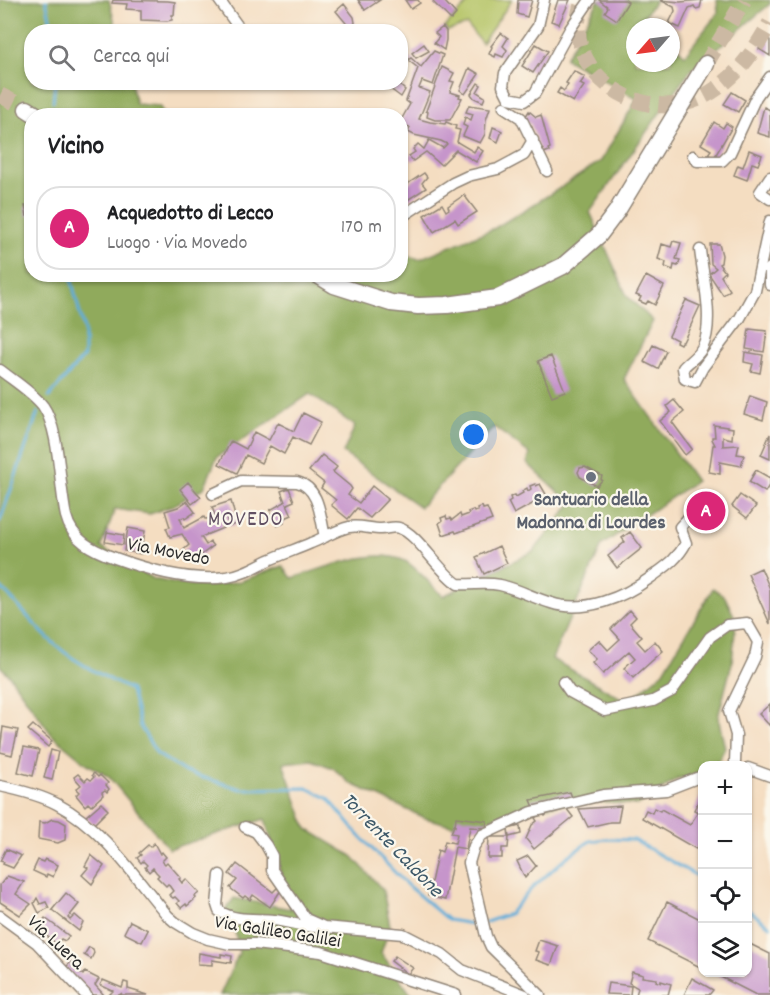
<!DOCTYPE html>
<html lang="it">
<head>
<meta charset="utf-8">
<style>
  body { margin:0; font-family:Dekko,sans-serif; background:#f6f6f6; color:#202124 }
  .controls { position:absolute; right:18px; bottom:18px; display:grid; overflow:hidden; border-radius:12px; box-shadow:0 2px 4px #0004 }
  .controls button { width:54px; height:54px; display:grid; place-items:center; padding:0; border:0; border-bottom:2px solid #e0e0e0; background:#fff; color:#202124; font:30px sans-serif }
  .compass { position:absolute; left:626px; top:18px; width:54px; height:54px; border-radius:50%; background:#fff; box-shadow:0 2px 4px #0004; rotate:242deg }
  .you { position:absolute; left:474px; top:435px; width:21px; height:21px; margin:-15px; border:4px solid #fff; border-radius:50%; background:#1a73e8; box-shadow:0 0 0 9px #1a73e833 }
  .badge { display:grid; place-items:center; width:39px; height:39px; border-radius:50%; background:#db2777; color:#fff; font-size:20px; font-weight:700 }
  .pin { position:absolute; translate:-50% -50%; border:3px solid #fff; box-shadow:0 2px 6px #0006 }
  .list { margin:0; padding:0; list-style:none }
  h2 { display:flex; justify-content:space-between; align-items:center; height:78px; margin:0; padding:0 24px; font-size:26px }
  h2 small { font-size:20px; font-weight:400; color:#757577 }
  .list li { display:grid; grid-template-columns:39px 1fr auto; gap:18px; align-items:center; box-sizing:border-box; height:84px; margin:0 12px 12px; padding:0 12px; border:2px solid #e0e0e0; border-radius:24px }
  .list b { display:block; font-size:22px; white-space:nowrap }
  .list p { margin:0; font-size:20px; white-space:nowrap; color:#757577 }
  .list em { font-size:20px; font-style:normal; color:#757577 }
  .icon { flex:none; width:33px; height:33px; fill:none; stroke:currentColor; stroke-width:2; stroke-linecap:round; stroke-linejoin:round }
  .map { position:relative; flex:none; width:770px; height:995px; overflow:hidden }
  .search { position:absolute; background:#fff; box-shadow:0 2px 4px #0004; left:24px; top:24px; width:384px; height:66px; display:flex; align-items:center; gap:15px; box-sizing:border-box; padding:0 21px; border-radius:24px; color:#757577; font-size:22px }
  .panel { position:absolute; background:#fff; box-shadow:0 2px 4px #0004; left:24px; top:108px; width:384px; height:174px; border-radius:24px }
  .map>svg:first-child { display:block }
  .green { fill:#b5c466; stroke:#707848; stroke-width:1.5 }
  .forest { fill:#90aa5b; stroke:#5e6a43; stroke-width:1.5; fill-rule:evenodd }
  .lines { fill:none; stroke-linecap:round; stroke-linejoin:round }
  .stream { stroke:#5fadd9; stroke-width:3 }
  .building { fill:#c695cb }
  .highway-tunnel { stroke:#ccb9a3; stroke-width:16; stroke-dasharray:16 8; stroke-linecap:butt }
  .minor-casing { stroke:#908476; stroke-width:13 }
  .highway-casing { stroke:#908476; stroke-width:19 }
  .minor { stroke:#fff; stroke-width:10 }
  .highway { stroke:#fff; stroke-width:16 }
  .worship-dot { fill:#6b7280; stroke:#fbf7ec; stroke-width:2 }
  .labels { text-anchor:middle; stroke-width:4.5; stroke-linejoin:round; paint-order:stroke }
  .worship-label { font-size:20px; font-weight:bold; fill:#5b616d; stroke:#fbf7ec }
  .street-label { font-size:20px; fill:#2b2b2b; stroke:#fbf7ec }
  .neighbourhood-label { font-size:21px; letter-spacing:1.5px; fill:#615063; stroke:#fbf7ec }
  .water-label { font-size:21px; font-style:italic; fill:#3d5868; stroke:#fbf7ec }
</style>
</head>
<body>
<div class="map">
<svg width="770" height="995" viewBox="0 0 770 995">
  <rect width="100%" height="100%" fill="#fbf7ec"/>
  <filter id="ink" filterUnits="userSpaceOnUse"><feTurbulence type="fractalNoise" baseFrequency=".0167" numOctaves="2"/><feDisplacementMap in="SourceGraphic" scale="12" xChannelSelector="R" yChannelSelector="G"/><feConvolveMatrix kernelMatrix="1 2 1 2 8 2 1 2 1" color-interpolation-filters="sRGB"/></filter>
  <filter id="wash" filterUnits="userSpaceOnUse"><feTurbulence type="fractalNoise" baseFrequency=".008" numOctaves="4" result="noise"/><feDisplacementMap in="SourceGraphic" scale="24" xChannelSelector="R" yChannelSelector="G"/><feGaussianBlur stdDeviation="1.35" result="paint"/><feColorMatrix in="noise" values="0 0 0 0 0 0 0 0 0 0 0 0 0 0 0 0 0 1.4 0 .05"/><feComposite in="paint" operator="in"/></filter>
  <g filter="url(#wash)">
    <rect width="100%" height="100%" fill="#f4ddc1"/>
    <path class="green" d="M471,0H512L482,43L467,25L447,31L445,27Z"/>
    <path class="forest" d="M0,0H109L117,31L32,32V82L131,83L136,104L159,106L165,115L32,116V274H400L401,254L419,259L495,228L557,190L601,161L637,99L565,58L599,0H656L644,16L656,27H635V63H671V42L685,55L718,13L717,0H770V4L688,73L590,212L627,296L653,321L624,379L696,481L602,545L552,659L628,702L664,671L713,588L725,597L736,620L732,663L718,717L725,748L716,765L702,766L701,777L679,778L638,805L586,801L517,810L462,828L425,818L350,783L333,768L312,760L283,763L307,829L352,856L383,890L390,926L381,953L410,993L415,995H220L239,953L235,931L218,920L234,898L291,909L265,819L169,849L109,777L86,763L52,735L9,675L0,666ZM310,394L355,426L343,453L420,507L494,427L530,454L527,463L571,504L534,551L443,596C434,588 414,565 405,561C372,546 325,569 292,578L283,566L241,581L209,586L178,584L154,579L101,547L115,509L150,514L172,506L204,488L217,457Z"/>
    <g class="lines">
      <path class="stream" d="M46,0L53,32
        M53,102L55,82
        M49,397L84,356V330L70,274
        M0,521L38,412
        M0,587C17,603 31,622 48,638C71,661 103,676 131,690L140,726L157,754L185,772L241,789L307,788L328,798L357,833L407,885L448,920L478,925L509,914L532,888L567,857L590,841L607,839L634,840L702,879
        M748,910L770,926"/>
    </g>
    <g id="blocks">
      <path class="building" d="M113,0L168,1L175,2L174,15H172V20L167,21L141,20V10L126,9L127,4L112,3Z
        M358,0H380L365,10Z
        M405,0H418L420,3L411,9Z
        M435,0H447L445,2L456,14L451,20L433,2Z
        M518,0H532L527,17L517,14Z
        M558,0H570L559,24L551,21Z
        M599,0H625L628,2L617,20L605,12L608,7Z
        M660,0L680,2L702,0L700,8L696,9L694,6L689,8L680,28L669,23L675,11L674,7Z
        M344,4L354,17L355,23L350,28L336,11Z
        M443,27L446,31V40L444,50L434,43L439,37L435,33Z
        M501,33L508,38L503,46L507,50L503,57L496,54L495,57L489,54L492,47L491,46Z
        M766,37L770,40V56L759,49Z
        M424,44L429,51L416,58L412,53Z
        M536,44L548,51L533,73L522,66Z
        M434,51L443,55L433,85L422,81L419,88L430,92L419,119L430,122L445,124L446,122L456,126L455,129L460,130L457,142L474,152L477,147L483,151L476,162L456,150L441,165L426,152L413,161L409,156L415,152L413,149L418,144L424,149L429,140L443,148L447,144L441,141L414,135L408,132L410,128L407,127L400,140V122L410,104L406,101L418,68L408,60L411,58L421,67Z
        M442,67L454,73L450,81L454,82L450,92L460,95L459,97L462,98L450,120H435L427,117L428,112L426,111Z
        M469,68L479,74L465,94L460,90Z
        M574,71L585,77L580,84L584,86L573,102L557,93L560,88L564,91L568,84L566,83Z
        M143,82H166L165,86L142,84Z
        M381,82H396L405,90L401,97Z
        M478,83L481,85L477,92L485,97L483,102L474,98L471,94Z
        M732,92L745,100L738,112L724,104Z
        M469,105L490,108L486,120L485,134L480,143L463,136L467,127L463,125L465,117L471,120L473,114L466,112Z
        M764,107L770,110V137L757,133Z
        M529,111L536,117L541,115L550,148L548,149L549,151L541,154L531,125L524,119Z
        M714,122L723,128L726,123L732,127L714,158L708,154L711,150L701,144Z
        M493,127L502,131L498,142L490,138Z
        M749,150L762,155L758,165L752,163L747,180L734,175L738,165L743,167Z
        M424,173L427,177L422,183L426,188L406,201L403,195L400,196V189Z
        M464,195L477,212L458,224L455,219L434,232L424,215L442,204L446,211L449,209L448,206Z
        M32,205V215L27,216L25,206Z
        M673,241L681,243L676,259L680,260L678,266L674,265L673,270L665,267L666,262L658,259L662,244L671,247Z
        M710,244H719L722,255L721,263L719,264L725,272L721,276L730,290L723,295L709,274L716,268L711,264Z
        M646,276L664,286L655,305L648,301L646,304L639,301L641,297L636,295Z
        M686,300L700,306L683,342H681L680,344L676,342L677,340L669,336Z
        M749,329L767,331L764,352L746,349Z
        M653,345L666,351L658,369L644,362Z
        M745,352L763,355L760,373L751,371L753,364L744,362Z
        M551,356L565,391L552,396L538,361Z
        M750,396L767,402L763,420L744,414Z
        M674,400L684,412L672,422L692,449L685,455L660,421L671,412L667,406Z
        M303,413L321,422L309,445L293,437L284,454L270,446L261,463L246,455L237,473L219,464L231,441L246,449L254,432L269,440L278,423L294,431Z
        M714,425L733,428L732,439L723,437V446L739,445L737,454L744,455L741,466L720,462V474L709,472L713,445H715L712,439V437H715Z
        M770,434V459L761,455Z
        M322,455L337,467L333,472L350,486L352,489L348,495L359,503L372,486L388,499L370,518L357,508L348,519L331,505L336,500L321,488L324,483L309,471Z
        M585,467L602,476L601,479L602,480L597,486L580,477L578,472L580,468Z
        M756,470L770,478V484L765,492L749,482Z
        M188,482L201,497L192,504L180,489Z
        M535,484L536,486L540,484L547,496L514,514L508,502L511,500L510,497L515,495L516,497L523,493L522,491L527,488L528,491L531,489L530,486Z
        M289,488L294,501L287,504L292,515L283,519L284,523L277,526L270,510L285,502L281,491Z
        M740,495L756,506L747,518L732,506Z
        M187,501L195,512L185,519L184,517L180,518L184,528L204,517L205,519L216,518L212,507L231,501L237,524L229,526L226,516L221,519L223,528L201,537L206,545L210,542L213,546L201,555L194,558L193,556L187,560L181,555V552L189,545L182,534L170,537L166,528L170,527L165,511L178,507Z
        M715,501L719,507L701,518L702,519L699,521L694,513L701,512L697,507L698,506L702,510Z
        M482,506L483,509L487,508L492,520L456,533L455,531L443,535L439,523L442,521L441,518L446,516L447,519L451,518L452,520L460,514L461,517L469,514L468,512L473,510L474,512L478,511L477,508Z
        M128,528L145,531L141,554L124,551Z
        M107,532L124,535L123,545L105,542Z
        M630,532L642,548L617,568L608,556L625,542L622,538Z
        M499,546L507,563L484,574L476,557Z
        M761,568L770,589V624L748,574Z
        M630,610L636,617L630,623L642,637L637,641L645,650L655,641L663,651L633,678L624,668L635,658L629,651L603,674L593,663L597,659L588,650L599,640L608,650L620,639L611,629Z
        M770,704V726L759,714Z
        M33,725L52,741L48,747L28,730Z
        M3,727L18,730L12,755L0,752Z
        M24,747L39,750L33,776L18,772Z
        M51,750L58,752L52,780L44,778Z
        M94,773L98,777L100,775L108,783L106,785L109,789L107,792L105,790L102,792L103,795L91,806L88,803L85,806L76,795L79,792L76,789L81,785L74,777L78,774L85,781L88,778L91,780L94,777L92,775Z
        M570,792L573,800L534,807L531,800Z
        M702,794V838L696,849L642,818L646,810L652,813L654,808L660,811L661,809L690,825L698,812L694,810Z
        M101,803L108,810L94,824L85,817Z
        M621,806L618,822H610L588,827L579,809Z
        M566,808L573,817L534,849L526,839L532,825L537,821L535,818L541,813L545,816L550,811Z
        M456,817L487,821L486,828L470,827L466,849L455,847L445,900L428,896L438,850L442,852L445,841L455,843L457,834L451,833L454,825L455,826Z
        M52,819L59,820L66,824L65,840L58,843L38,839L39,822L45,823Z
        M520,826L521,834L509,837L508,829Z
        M489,837H509L508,848H502V858H488Z
        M154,843L160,854L162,852L166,857L162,861L165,864L167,862L181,878L179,879L182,883L186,879L199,893L195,896L196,898L187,906L186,904L181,908L177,903L179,901L175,897L173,898L169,895L173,891L168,884L166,886L157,877L159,875L156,872L153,868L149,872L145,867L147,865L143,861L141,863L137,858L141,855L139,853L148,845L150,847Z
        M6,849L21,856L13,868L3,864L4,862L0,861Z
        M91,855L104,866L92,884L82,875L88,868L85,866Z
        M528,856L536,866L525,878L517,861Z
        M45,859L58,865L53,877L47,874L46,877L33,871L38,860L43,862Z
        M237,864L273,892L277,888L281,890L270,907L253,895L250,900L245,896L243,898L230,888L237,880L229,874Z
        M7,876L24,882L16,894L31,904L20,915L0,902V885Z
        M66,893L79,904L68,918L70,920L75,915L83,922L79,931L52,910Z
        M37,898L40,904L46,902L49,908L39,913L34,903Z
        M667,902L702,920V968L648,941Z
        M45,918L69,936L65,941L61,939L57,944L38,929Z
        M130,921L148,930L142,942L124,933Z
        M539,940L558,946L551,965L536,960L539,952L535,951Z
        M748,943L770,954V995H756L711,972H748Z
        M89,947L93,949L94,953L91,959L84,955Z
        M199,953L221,957V954L232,956L231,963L212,960V965L198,964Z
        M395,956L413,968L408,974L391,961Z
        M71,962L74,963L72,966L83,975L85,972L99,979L95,985L104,995H93L78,981L65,968Z
        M632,972L643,975L642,977L657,979L656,981L661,983V981L671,984L668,995H636L638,988L629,983Z
        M692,978L713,990L709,995H684Z
        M103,980L122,988L124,982L128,983V989L148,995H120L122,993L119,995H109L113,991L100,985Z
        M608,983L631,986L630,995L606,994Z"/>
    </g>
  </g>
  <g filter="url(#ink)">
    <use href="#blocks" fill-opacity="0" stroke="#908476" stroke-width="1.5"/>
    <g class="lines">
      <path class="highway-tunnel" d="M581,6C561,72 639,124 698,99C731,85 754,53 770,23
        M706,64L744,0
        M0,95L27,109"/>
      <defs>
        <path id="minor" d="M219,0L242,32
          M544,0L538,26L505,73L503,86L509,98L524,101L535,93L570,29L590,0
          M504,107L521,118L547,171
          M693,156L697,161H722L730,153L756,97L770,77
          M770,177L760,192L770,199
          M404,215L453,183L468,176L498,169L524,155L533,140
          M700,250C703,277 715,324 702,348C697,357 689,361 683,368L685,379L695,382L703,367L740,318L755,291L770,221
          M770,268V285
          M0,370C14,381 32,392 43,406C60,430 59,486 66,516C72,540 92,550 115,558C148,570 192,582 227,577C242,575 255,567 269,560C283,554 297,549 311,543C324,538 336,530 349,527C360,525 370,529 381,529C387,529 394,526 399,528C417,533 439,572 458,584C472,585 486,582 500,585C518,589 534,598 551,603C585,614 624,597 650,578C665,567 677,560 686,543L680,527L691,515
          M213,494L241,481L297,482C320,488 320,517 325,537
          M563,682L570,692L605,711L653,701L672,691L710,637L727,625L747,623L758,642L755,657L729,711L736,735L735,763
          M748,768L770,776
          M0,786C19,790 40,795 57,804C103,828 135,877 168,916L175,922L193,933L208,939L230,944H255L321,952L456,995
          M245,827L256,832L266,845L272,856V870L306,919L324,927L403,934L442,954L462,970L525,995
          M220,875L217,905L219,911C237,922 255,918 274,920C291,922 304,928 321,927
          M0,916L37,943L86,995
          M540,995L491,947L486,936L469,863L474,846L482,835L532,812L603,795L666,790L702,776"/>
        <path id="highway" d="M27,109L38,116
          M316,274L334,285L391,303L418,306L447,305L498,298L563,266L599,235L617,211L706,64"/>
      </defs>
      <use href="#minor" class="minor-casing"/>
      <use href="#highway" class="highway-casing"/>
      <use href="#minor" class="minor"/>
      <use href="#highway" class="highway"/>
    </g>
  </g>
  <circle class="worship-dot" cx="591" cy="477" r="6"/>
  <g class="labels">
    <g class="worship-label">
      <text x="591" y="505">Santuario della<tspan x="591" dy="23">Madonna di Lourdes</tspan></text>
    </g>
    <g class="street-label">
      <text transform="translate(169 550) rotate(11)" y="7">Via Movedo</text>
      <text transform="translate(278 930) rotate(9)" y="7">Via Galileo Galilei</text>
      <text transform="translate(57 941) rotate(43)" y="7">Via Luera</text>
    </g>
    <g class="neighbourhood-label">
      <text x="246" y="525">MOVEDO</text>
    </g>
    <g class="water-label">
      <text transform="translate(393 844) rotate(46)" y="7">Torrente Caldone</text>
    </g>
  </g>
</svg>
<div class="controls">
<button>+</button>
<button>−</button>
<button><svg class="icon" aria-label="locate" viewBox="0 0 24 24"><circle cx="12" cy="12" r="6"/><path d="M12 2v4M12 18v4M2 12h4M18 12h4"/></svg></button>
<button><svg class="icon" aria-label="layers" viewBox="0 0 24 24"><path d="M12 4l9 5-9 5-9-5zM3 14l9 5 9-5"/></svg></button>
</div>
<svg class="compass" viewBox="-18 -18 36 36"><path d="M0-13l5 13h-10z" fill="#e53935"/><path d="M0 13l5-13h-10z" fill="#757577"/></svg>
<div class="you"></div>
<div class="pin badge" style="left:706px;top:511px">A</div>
<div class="search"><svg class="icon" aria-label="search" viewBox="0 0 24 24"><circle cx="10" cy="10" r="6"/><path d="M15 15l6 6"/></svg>Cerca qui</div>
<section class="panel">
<h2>Vicino<small></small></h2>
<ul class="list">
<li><span class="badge">A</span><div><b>Acquedotto di Lecco</b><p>Luogo · Via Movedo</p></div><em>170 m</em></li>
</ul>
</section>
</div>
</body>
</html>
